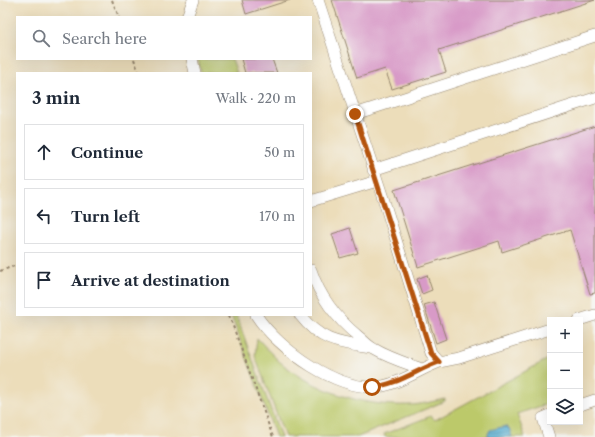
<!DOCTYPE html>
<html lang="en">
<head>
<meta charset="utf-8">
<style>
  body { margin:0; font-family:"Libre Caslon Text",serif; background:#f2f2f3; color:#1f2937 }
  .controls { position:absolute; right:12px; bottom:12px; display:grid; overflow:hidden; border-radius:0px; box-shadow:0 4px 16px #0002 }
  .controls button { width:36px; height:36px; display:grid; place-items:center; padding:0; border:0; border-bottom:1px solid #e0e1e3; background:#fff; color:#1f2937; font:20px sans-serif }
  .stop { position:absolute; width:12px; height:12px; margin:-9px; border:3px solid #b45309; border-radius:50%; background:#fff }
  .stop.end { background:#b45309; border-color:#fff; box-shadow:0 1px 4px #0008 }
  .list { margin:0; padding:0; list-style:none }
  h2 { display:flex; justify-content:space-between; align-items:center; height:52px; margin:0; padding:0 16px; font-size:17px }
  h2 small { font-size:13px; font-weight:400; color:#747a83 }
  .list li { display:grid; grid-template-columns:26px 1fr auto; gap:12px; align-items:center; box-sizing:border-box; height:56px; margin:0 8px 8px; padding:0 8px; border:1px solid #e0e1e3; border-radius:0px }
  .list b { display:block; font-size:15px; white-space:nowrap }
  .list em { font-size:13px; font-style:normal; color:#747a83 }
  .icon { flex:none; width:22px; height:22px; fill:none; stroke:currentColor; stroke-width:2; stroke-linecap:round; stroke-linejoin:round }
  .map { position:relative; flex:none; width:595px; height:437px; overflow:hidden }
  .search { position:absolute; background:#fff; box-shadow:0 4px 16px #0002; left:16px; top:16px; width:296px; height:44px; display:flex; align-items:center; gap:10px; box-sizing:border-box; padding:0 14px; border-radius:0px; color:#747a83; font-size:15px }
  .panel { position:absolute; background:#fff; box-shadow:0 4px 16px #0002; left:16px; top:72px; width:296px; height:244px; border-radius:0px }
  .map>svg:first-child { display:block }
  .grass { fill:#bcc96b; stroke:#7c7a44 }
  .water { fill:url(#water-rules); stroke:#466b77 }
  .building { fill:#d89ac7 }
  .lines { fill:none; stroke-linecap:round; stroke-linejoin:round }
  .minor-casing { stroke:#94846c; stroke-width:12 }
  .path { stroke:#94846c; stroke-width:2; stroke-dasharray:3 3; stroke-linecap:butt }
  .minor { stroke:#fff; stroke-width:11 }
  .route { stroke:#b45309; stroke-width:5 }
</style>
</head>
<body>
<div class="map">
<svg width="595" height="437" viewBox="0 0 595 437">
  <defs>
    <pattern id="water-rules" width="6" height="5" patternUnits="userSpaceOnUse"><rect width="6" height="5" fill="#52acd0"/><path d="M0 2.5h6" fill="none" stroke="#458ca8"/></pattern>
  </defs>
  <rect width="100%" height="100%" fill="#f6f6f2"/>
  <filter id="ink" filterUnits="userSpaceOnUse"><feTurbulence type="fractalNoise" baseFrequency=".025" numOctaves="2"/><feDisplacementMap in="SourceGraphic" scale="8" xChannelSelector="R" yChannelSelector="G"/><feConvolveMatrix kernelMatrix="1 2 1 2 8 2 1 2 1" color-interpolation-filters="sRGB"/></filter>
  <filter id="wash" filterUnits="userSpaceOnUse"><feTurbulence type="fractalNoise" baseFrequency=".012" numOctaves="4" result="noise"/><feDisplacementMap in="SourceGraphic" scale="16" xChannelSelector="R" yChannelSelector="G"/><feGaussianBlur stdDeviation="0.9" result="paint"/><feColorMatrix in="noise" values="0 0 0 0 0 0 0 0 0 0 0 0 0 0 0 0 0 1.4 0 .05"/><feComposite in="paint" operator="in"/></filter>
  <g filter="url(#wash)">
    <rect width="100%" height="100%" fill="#ecddba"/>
    <path class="grass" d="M198,59H232L237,73H201Z
      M231,315H236L281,437H276Z
      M257,338C265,346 272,355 280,362C315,391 364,407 409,405C421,405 433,401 445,399V401L358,437H285L255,356Z
      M550,358V403L517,414L525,437H385L384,434L431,416L435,420Z"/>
    <path class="water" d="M506,426L510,430L512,437H488V434L490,430Z"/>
    <g id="blocks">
      <path class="building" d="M242,0H290L246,14Z
        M332,0H595L439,50L446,72L392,89L385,69L357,78Z
        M241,59H272L277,73H245Z
        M595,126V293L590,294L570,230L502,252L499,241L418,267L394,190Z
        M350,228L358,253L340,258L332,234Z
        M427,275L432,290L422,294L417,279Z
        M434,302L446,339L436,343L424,305Z"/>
    </g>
  </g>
  <g filter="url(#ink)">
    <use href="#blocks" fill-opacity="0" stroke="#94846c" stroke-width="1"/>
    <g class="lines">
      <defs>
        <path id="minor" d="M318,0L384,201L431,353L439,362L459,358L550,329
          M187,17L193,0
          M192,59L195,73
          M355,114L595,36
          M373,170L595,98
          M311,201L377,181
          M311,270C320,298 337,319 359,337C364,341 368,346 374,349C389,358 406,363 422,369
          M256,315C278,349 340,394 383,386C403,382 420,369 439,362
          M300,315C321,342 339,343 371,348
          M579,320L595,315
          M580,405L595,400
          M549,437L543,418L550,415"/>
      </defs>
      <use href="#minor" class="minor-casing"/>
      <path class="path" d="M112,0L119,17
        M134,59L139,73
        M0,271L17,265
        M229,315L273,437"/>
      <use href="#minor" class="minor"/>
    </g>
  </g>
  <g class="lines" filter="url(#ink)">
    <path class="route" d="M355,114L431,353L439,362C416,370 397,385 372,387"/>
  </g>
</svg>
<div class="controls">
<button>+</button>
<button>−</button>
<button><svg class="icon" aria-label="layers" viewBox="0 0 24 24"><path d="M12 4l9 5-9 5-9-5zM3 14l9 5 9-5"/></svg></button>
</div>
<div class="stop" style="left:372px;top:387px"></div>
<div class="stop end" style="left:355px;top:114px"></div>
<div class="search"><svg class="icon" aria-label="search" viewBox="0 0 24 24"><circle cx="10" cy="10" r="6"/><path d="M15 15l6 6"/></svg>Search here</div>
<section class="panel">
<h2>3 min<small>Walk · 220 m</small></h2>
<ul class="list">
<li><svg class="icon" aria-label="ahead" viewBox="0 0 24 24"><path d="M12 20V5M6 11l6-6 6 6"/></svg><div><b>Continue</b></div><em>50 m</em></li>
<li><svg class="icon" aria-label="left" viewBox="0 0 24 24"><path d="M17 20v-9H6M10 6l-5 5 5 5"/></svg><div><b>Turn left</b></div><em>170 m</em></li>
<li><svg class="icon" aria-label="arrive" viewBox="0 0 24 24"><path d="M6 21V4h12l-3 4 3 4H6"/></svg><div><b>Arrive at destination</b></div></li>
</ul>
</section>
</div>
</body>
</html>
